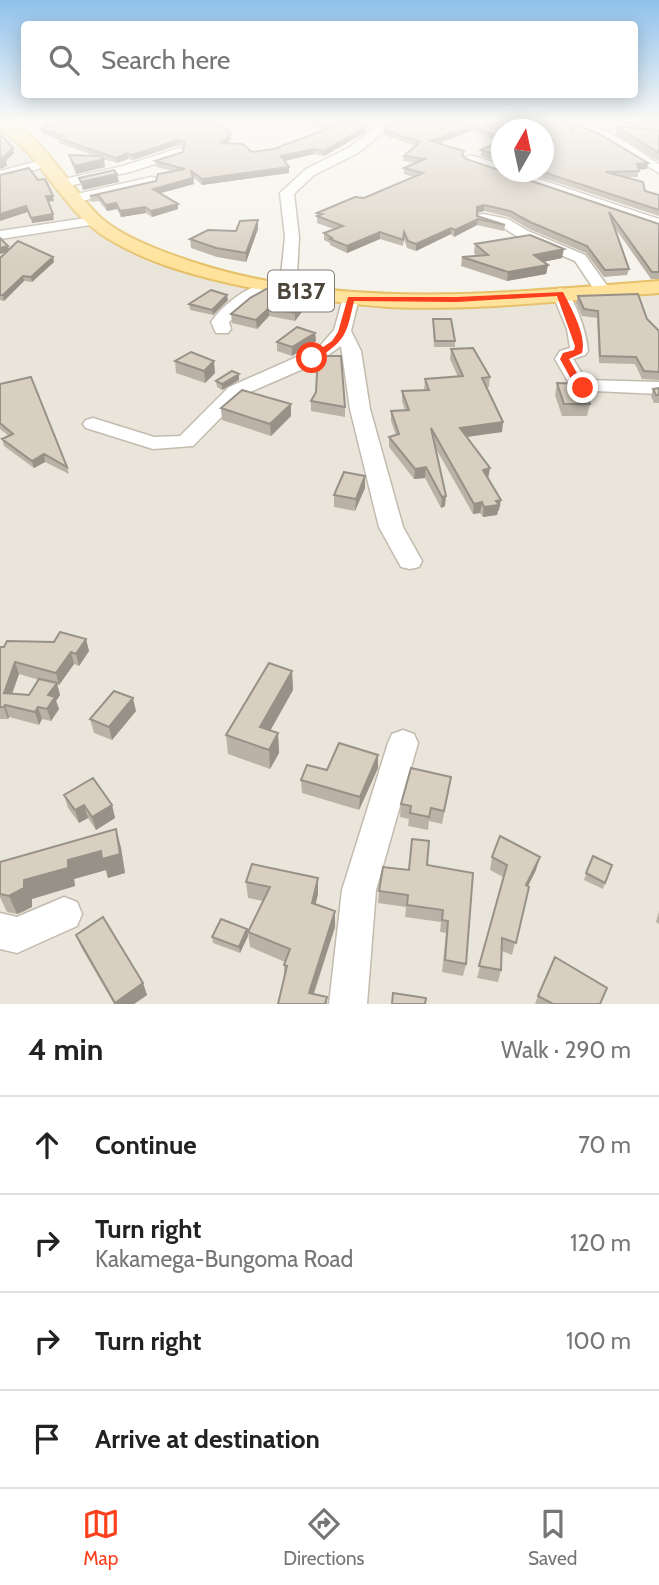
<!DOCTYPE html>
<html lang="en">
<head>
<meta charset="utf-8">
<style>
  body { margin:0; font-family:Cabin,sans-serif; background:#f2f2f2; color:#222 }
  .compass { position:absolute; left:491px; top:119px; width:63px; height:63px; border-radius:50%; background:#fff; box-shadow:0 4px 18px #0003; rotate:9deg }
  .stop { position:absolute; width:21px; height:21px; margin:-16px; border:5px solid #fc3f1d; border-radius:50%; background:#fff }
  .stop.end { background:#fc3f1d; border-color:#fff; box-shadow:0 2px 7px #0008 }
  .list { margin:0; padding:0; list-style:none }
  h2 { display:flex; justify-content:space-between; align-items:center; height:91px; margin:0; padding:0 28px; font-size:30px }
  h2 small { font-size:23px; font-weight:400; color:#767676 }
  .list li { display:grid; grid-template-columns:46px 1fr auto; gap:21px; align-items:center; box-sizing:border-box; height:98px; padding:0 28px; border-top:2px solid #e0e0e0 }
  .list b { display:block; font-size:26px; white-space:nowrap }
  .list p { margin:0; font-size:23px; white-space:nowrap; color:#767676 }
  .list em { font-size:23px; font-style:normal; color:#767676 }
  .icon { flex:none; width:38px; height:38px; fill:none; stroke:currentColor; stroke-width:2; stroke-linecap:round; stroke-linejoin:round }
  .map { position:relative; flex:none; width:659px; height:1004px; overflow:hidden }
  .search { position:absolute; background:#fff; box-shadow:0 4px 18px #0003; left:21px; right:21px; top:21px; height:77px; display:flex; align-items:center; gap:18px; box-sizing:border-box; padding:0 24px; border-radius:7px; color:#767676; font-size:26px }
  .sheet { height:483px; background:#fff }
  nav { display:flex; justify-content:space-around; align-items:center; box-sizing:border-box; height:98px; border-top:2px solid #e0e0e0; background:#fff; font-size:19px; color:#767676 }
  nav a { display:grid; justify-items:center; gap:4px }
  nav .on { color:#fc3f1d }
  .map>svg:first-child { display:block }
  .residential { fill:#eae5da }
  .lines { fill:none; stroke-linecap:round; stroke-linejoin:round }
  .minor-casing { stroke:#c2bbae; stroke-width:3 }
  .major-casing { stroke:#e6c16a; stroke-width:4 }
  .minor { fill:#fff; fill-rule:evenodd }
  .major { fill:#ffe39c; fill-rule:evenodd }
  .wall { fill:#bab2a6; fill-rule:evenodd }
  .shaded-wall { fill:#979187 }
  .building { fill:#d8cfc1; stroke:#979187; stroke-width:2 }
  .route { fill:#fc3f1d }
  .labels { text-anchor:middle; stroke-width:6; stroke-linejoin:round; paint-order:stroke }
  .shield { fill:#fff; stroke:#817c74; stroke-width:2 }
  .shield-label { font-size:24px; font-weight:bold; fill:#4b4439 }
</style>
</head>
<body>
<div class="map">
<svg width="659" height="1004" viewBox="0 0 659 1004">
  <rect width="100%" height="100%" fill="#f6f3ec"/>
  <path class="residential" d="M568,121H659V169Z
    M0,123L9,127L70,200L155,256L351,299L659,287V1004H0Z"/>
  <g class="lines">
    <defs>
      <path id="minor" d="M384,121H397L358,153L314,175L294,194L299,237L297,275L299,290L297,293H285L281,275L285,237L280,193L306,169L350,147Z
        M489,121H502L492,129H484L482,127Z
        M564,121C600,121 629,145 659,164V173L601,138Z
        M179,148L183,149V155L130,172L60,188L54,184L55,181L123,166Z
        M470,155L502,165V172H518L659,219V228L466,162L464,159Z
        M45,159L49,160V166L0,179V171Z
        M151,177L156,178V184L73,203L66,199L68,196Z
        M483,214L508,219L528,231L585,255L611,291L603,296L597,294L575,261L518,237L499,225L478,221V215Z
        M92,217L99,221L97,224L0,239V231Z
        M271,281L277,283L279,286L277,289L249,304L229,322L231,329L228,333H216L211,322C225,302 247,287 271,281Z
        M560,288C575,292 587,336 588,351L585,355L573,359L586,380L659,382V394L573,390L555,359L560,351L570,348L567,329L552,293Z
        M351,293L359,298L351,331L361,351L370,409L403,527L422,561L419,567L410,569L401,567L379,527L350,409L341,346L317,363L243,395L193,446L153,449L86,428L83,424L86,420L93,418L154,437L180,436L229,387L319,347L334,330L343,298Z
        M403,730L414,734L418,743L376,890L367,1004H329L342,890L388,743L392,734Z
        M64,897L77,902L82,914L77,926L17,953L0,949V913L17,917Z"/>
      <path id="major" d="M0,121C35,121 75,196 101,218C117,232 137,241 157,249C317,314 492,294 659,281V293C569,300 479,311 389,307C341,304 294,296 247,287C199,277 149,264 107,238C62,211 44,157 0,129Z"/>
    </defs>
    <use href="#minor" class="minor-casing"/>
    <use href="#major" class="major-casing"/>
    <use href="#minor" class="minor"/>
    <use href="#major" class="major"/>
  </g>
  <path class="wall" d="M41,121H227L224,128L231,139L227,143L252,152L274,149L325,130L304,121H354L367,126L366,132L324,156L314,154L284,161L289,173L202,185L193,177L194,184L160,193L178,204V209L152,217L146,213L121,217L117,209L107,211L99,201L91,202L90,196L156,181L173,171L156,167L155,161L183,152L184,147L178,145L133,160L128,159L117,163L103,159L105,167L76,174L71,162L69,155H93L59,143L58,139L42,134L41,129L48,127Z
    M603,121H659V126Z
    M405,123L482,124L483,126L573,131L574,123L648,163L647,169H638V177H626L645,191L659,195V216L525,172H543L501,130V162L481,156V150L499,142L471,131L439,143L463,156L466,159L659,224V279H651L615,228L629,269L627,275L604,277L586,253L529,229L509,217L484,211L477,213V216L505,225L504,231L477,225L454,237L451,234L416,251L407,248L404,239L403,246L380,239L347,253L330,245V243L324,240V233L334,229L317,223V213L364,198L414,177L404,174V168L416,163L403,161L404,156L416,146L384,135V130Z
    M617,127L659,130V161L615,134Z
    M258,220V229L246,262L217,257L191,248L190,239L236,231Z
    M0,238L8,246L9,250L53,257L54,262L32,282L24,281L4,301L0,300V258L6,252L0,254Z
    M475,244L562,258L543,262L548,265L546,274L507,281L461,266L462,257L477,256L474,253Z
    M268,288L308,304L295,321L269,316L257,329L232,323L231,314Z
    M578,296L647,319L659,331V380L642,379L635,364L599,363L597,318L582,316L576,303Z
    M228,300L213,315L190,310L189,304Z
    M433,319L455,341V347H434Z
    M315,333L316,341L292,356L277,351V342Z
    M451,349L490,377L489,387H486L502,432L466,437L488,478L499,510L498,511L497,515L483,517L480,513L473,514L435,447L445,506L441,508L425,478L414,479L389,447V437L396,435L391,421V411L405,410L402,401V391L424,390L425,379L458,377L450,359Z
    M175,361L215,373L205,383L176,373Z
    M239,374V380L222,390L217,387L216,381Z
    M557,383L590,404L587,416H562L555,395Z
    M0,384L67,467L69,474L45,462L34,468L4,446L2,439L9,436L0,429Z
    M659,388V403H654L651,396L653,389Z
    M311,401L345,407V417L311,411Z
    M291,404V416L271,436L222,420L221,408Z
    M365,476V488L355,511L334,507V495Z
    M86,639L89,651L79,666L74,664L59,685H57L60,695L56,701L59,709L51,721L42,719L39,725L9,717L8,719H0V647ZM19,674L39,680L29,695L12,694Z
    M292,671L293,690L270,731L278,733L279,753L270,769L228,754L226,735Z
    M136,711L112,740L94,733L90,719Z
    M378,755V768L359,810L302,793L301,780Z
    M449,790L442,824L429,821L428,830L408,826L409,819L400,817L401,804Z
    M64,795L112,805L115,818L96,830L88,818L79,823L68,808Z
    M116,829L121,848L125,873L108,878L106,870L74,879L75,886L32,899V907L23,912L17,914L7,912L0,897V862Z
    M593,856L612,865L603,889L584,880Z
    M492,857L536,870L528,886L529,887L512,955L502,951L501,970L498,982L477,978L503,877L490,870Z
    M427,865L466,964L463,976L442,972L446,933L440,932L441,922L405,917L406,907L378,903L379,891L409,870Z
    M318,878V894L315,905L335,911V927L314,994L327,997V1004H278L284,976V965L285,962L250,947L248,932L263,901L248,898L246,882Z
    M659,911V924L656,922Z
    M247,929L248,936L240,953L213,943L212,937Z
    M76,935L143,983L147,995L134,1004H114L81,947Z
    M538,996L600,1004H535Z"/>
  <path class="shaded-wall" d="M367,126L366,132L324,156V151Z
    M472,126L471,131L431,146V141Z
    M231,134V139L222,148L221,143Z
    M178,140V145L133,160L132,155Z
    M13,148L14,153L6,161L7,166L0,169V160Z
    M314,149V154L281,162V156Z
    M127,153L128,159L117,163L116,158Z
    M104,159L105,167L76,174L75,166Z
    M648,163L647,169L636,170L637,164Z
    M289,167V173L202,185V179Z
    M117,174L119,182L83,190L81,182Z
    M193,178L194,184L154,195L153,189Z
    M46,196H53L54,201L47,202Z
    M116,203L117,209L107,211L106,205Z
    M178,204V209L152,217L151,211Z
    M484,205V211L476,213L477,207Z
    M26,206L28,212L0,221V214Z
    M145,207L146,213L121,217L120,211Z
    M53,214L54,220L32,223L31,218Z
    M478,219L477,225L454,237L455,230Z
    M258,220V229L246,262V253Z
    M451,228V234L416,251V244Z
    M380,232V239L347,253V246Z
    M8,246L9,251L0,254V248Z
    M564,249L562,258L533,264L534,255Z
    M53,257L54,262L32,282L31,277Z
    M548,265L546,274L507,281L508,272Z
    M23,276L24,281L4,301L3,295Z
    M227,295L228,300L213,315L212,310Z
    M308,295V304L295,321V313Z
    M269,308V316L257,329L256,320Z
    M315,333L316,341L292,356V347Z
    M214,361L215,373L205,383L204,371Z
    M239,374V380L222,390V384Z
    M291,404V416L271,436L270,424Z
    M503,422L502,432L459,438L460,428Z
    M44,454L45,462L34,468L32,461Z
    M426,467L425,478L414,479L415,469Z
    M490,468L488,479L483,470Z
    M365,476V488L355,511L356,499Z
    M446,496L445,506L441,508L442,497Z
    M501,500L499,510L498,511L497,515L483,517L484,507L496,501Z
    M482,502L480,513L473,514L474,504Z
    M86,639L89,651L79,666L76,654Z
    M71,652L74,664L59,685L56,673Z
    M15,662L19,674L8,705L4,693Z
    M292,671L293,690L261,747L260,727Z
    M57,683L60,695L56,701L59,709L51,721L47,709L48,695Z
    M133,698L136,711L112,740L109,727Z
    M5,705L9,717L8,719L4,707Z
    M38,707L42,719L39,725L35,712Z
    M278,733L279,753L270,769L269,750Z
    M378,755V768L359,810L360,797Z
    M84,805L88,818L79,823L75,810Z
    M112,805L115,818L96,830L92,817Z
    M116,829L121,848L125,873L108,878L106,870L74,879L75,886L32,899V907L17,914L9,896L24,880L68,860Z
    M540,857L536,870L522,898L526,885Z
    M318,878V894L312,919V903Z
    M335,911V927L310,1004L309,993Z
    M247,929L248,936L240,953L239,947Z
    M143,983L147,995L134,1004H116L115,1003Z"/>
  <path class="building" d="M47,121H224L222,126L231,134L221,143L243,144L252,152L274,149L332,127L317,121H354L367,126L324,151L314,149L281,156L289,167L202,179L191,171L193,178L153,189L178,204L151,211L145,207L120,211L116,203L106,205L98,195L90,196L156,181L158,174L185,169L155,161L183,152L185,142L178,140L132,155L127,153L116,158L58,138L64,136L41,129L53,126Z
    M394,121L405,123L409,121H481L483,126H494L499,121H567L573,132L574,123L601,135L648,163L637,164L639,171L606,172L643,182L645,191L659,195V210L543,172V130H501V137L472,126L431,141L464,151L462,155L466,159L659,224V272H652L609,212L629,269L605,270L587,246L530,222L510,211L484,205L477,207V216L505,225L478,219L455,230L451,228L416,244L408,241L404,232L403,240L380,232L347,246L330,239L332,238L324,233L343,226L317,216L322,214L317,213L355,197L364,198L423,173L404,168L425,159L404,156L420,142L384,130Z
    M617,127L659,130V153Z
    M0,134L13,148L0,160Z
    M501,141V156L481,150Z
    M69,155L100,156L104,159L75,166Z
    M29,168L38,180L45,179L53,196H46L53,214L31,218L26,206L0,214V175Z
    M114,170L117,174L81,182L79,178Z
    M258,220L246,253L216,248L190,239L208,230L236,231L240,221Z
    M530,235L564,249L534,255L548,265L508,272L462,257L488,255L475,244Z
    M0,238L8,246L0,248Z
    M18,241L53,257L31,277L23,276L3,295H0V258Z
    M268,288L308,295L295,313L269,308L256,320L231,314L250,298Z
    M211,290L227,295L212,310L189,304Z
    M638,294L647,319L659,331V372L644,371L636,357L600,356L598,311L584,309L578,296Z
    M433,319H451L455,341H435Z
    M297,327L315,333L292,347L277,342Z
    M473,348L490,377L482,378L503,422L460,428L490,468L483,470L501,500L496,501L499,505L484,507L482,502L474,504L431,428L446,496L442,497L426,467L415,469L389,437L399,434L391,411L409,410L402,391L429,390L425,379L463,376L451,349Z
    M191,352L214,361L204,371L175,361Z
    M318,356H341L345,407L311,401L316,392Z
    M232,371L239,374L222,384L216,381Z
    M31,377L67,467L44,454L32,461L2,439L13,434L0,423V384Z
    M557,383L582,384L590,404H564Z
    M659,388V395H656L653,389Z
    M242,390L291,404L270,424L221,408Z
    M344,472L365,476L356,499L334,495Z
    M60,632L86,639L76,654L71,652L56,673L15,662L4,693L29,695L39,679L57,683L48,695L55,697L47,709L38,707L35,712L5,705L4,707H0V647H4L7,641L54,642Z
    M269,663L292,671L260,727L278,733L269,750L226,735Z
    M114,691L133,698L109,727L90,719Z
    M339,743L378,755L360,797L301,780L307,765L327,770Z
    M411,768L451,777L444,811L431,808L429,817L410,813L411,806L401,804Z
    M93,778L112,805L92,817L84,805L75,810L64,795Z
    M116,829L120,854L102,859L101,851L68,860V868L24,880V888L9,896L0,894V862Z
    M500,836L540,857L526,885L529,887L516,943L502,938L501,970L479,966L507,865L492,857Z
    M412,839L429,841L427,865L473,873L466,964L445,960L448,921L442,920L443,910L407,905L408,895L379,891L383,867L409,870Z
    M593,856L612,865L605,883L586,873Z
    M252,864L318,878L312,903L335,911L309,993L327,997L325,1004H278L287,966L284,965L290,949L248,932L270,887L246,882Z
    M103,917L143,983L115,1003L76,935Z
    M221,919L247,929L239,947L212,937Z
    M555,957L607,988L600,1004H553L538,996Z
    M393,993L426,998L425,1004H392Z"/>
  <linearGradient id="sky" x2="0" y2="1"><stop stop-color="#8fc1ec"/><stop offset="0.46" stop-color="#fbfaf6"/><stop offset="1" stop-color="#fbfaf6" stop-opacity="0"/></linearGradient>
  <rect width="659" height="262" fill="url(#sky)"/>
  <path class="route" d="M563,292C571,308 587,335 582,353L569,359L583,384L588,388L587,390L576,388L560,359L563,353L574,350L575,346L557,296L457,302L354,301C346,336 346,340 315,360L307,358L332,341L338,332L348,297H457Z"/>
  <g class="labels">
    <rect class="shield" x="268" y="270.5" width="66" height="41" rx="5"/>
    <g class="shield-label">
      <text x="301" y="299">B137</text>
    </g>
  </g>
</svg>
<svg class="compass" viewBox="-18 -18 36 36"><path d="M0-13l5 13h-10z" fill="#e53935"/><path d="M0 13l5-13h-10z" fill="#767676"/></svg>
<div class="stop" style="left:312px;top:358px"></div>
<div class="stop end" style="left:583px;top:388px"></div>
<div class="search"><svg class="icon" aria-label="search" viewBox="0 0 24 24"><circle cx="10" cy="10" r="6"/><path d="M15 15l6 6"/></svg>Search here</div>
</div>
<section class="sheet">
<h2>4 min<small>Walk · 290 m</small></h2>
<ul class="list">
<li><svg class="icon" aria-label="ahead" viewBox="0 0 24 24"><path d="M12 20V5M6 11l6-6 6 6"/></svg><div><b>Continue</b></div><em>70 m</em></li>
<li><svg class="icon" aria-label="right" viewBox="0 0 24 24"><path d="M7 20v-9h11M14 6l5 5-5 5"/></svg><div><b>Turn right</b><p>Kakamega-Bungoma Road</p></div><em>120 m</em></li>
<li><svg class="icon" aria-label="right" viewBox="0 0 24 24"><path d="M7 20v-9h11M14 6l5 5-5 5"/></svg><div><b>Turn right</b></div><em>100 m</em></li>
<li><svg class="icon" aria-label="arrive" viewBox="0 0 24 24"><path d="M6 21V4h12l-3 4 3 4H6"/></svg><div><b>Arrive at destination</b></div></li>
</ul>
</section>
<nav>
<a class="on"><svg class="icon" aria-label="map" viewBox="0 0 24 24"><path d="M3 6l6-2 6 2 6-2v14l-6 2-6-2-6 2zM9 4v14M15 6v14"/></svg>Map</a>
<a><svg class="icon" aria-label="directions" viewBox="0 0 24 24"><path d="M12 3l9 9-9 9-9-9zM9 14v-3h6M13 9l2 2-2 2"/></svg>Directions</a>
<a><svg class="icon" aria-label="saved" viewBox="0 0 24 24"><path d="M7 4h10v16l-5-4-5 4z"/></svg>Saved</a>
</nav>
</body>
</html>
